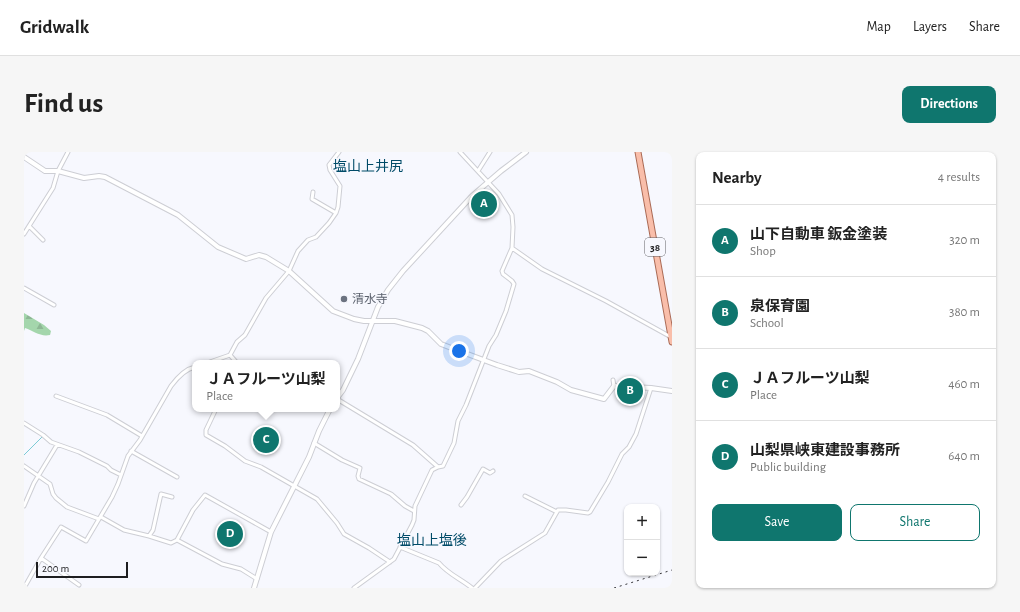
<!DOCTYPE html>
<html lang="en">
<head>
<meta charset="utf-8">
<style>
  body { margin:0; font-family:"Alegreya Sans","Noto Sans JP",sans-serif; background:#f6f6f6; color:#222 }
  .controls { position:absolute; right:12px; bottom:12px; display:grid; overflow:hidden; border-radius:8px; box-shadow:0 1px 3px #0004 }
  .controls button { width:36px; height:36px; display:grid; place-items:center; padding:0; border:0; border-bottom:1px solid #e0e0e0; background:#fff; color:#222; font:20px sans-serif }
  .scale { position:absolute; left:12px; bottom:10px; width:92px; box-sizing:border-box; padding-left:4px; border:2px solid #1e1e20; border-top:0; font-size:11px; line-height:14px; white-space:nowrap; color:#1e1e20; -webkit-text-stroke:3px #f7f8fe; paint-order:stroke }
  .you { position:absolute; left:435px; top:199px; width:14px; height:14px; margin:-10px; border:3px solid #fff; border-radius:50%; background:#1a73e8; box-shadow:0 0 0 6px #1a73e833 }
  .badge { display:grid; place-items:center; width:26px; height:26px; border-radius:50%; background:#0f766e; color:#fff; font-size:13px; font-weight:700 }
  .pin { position:absolute; translate:-50% -50%; border:2px solid #fff; box-shadow:0 1px 4px #0006 }
  .popup { position:absolute; left:168px; top:208px; width:148px; height:52px; box-sizing:border-box; display:grid; place-content:center; border-radius:8px; background:#fff; filter:drop-shadow(0 1px 3px #0005); font-size:13px; white-space:nowrap; color:#767676 }
  .popup b { font-size:15px; color:#222 }
  .popup::after { content:''; position:absolute; left:50%; top:100%; margin-left:-8px; border:8px solid transparent; border-top-color:#fff }
  .list { margin:0; padding:0; list-style:none }
  h2 { display:flex; justify-content:space-between; align-items:center; height:52px; margin:0; padding:0 16px; font-size:17px }
  h2 small { font-size:13px; font-weight:400; color:#767676 }
  .list li { display:grid; grid-template-columns:26px 1fr auto; gap:12px; align-items:center; box-sizing:border-box; height:72px; padding:0 16px; border-top:1px solid #e0e0e0 }
  .list b { display:block; font-size:15px; white-space:nowrap }
  .list p { margin:0; font-size:13px; white-space:nowrap; color:#767676 }
  .list em { font-size:13px; font-style:normal; color:#767676 }
  .actions { display:flex; gap:8px; padding:12px 16px }
  .actions a { flex:1; padding:9px 0; border:1px solid #0f766e; border-radius:8px; text-align:center; font-size:14px; color:#0f766e }
  .actions .main { background:#0f766e; color:#fff }
  .map { position:relative; flex:none; width:648px; height:436px; overflow:hidden; border-radius:8px }
  header { display:flex; align-items:center; gap:24px; box-sizing:border-box; height:56px; padding:0 20px; background:#fff; border-bottom:1px solid #e0e0e0 }
  header strong { font-size:19px }
  nav { display:flex; gap:22px; margin-inline-start:auto; font-size:14px }
  .intro { display:flex; align-items:center; justify-content:space-between; box-sizing:border-box; height:96px; padding:0 24px }
  h1 { margin:0; font-size:28px }
  .button { padding:10px 18px; border-radius:8px; background:#0f766e; color:#fff; font-size:14px; font-weight:700 }
  main { display:flex; gap:24px; padding:0 24px }
  aside { flex:1; background:#fff; border-radius:8px; box-shadow:0 1px 3px #0004 }
  .map>svg:first-child { display:block }
  .forest { fill:url(#forest-firs) }
  .lines { fill:none; stroke-linecap:round; stroke-linejoin:round }
  .stream { stroke:#7ccbd5; stroke-width:1 }
  .minor-casing { stroke:#cdced4; stroke-width:5 }
  .tertiary-casing { stroke:#cdced4; stroke-width:6 }
  .primary-casing { stroke:#aa6a55; stroke-width:7 }
  .minor { stroke:#fff; stroke-width:3 }
  .tertiary { stroke:#fff; stroke-width:4 }
  .primary { stroke:#f9beaa; stroke-width:5 }
  .rail { stroke:#353538; stroke-width:1; stroke-dasharray:2 4; stroke-linecap:butt }
  .worship-dot { fill:#6b7280; stroke:#f7f8fe; stroke-width:1.5 }
  .labels { text-anchor:middle; stroke-width:3; stroke-linejoin:round; paint-order:stroke }
  .shield { fill:#f7f8fe; stroke:#5f5f63; stroke-width:1 }
  .shield-label { font-size:11px; font-weight:bold; fill:#1e1e20 }
  .worship-label { font-size:12px; fill:#5b616d; stroke:#f7f8fe; text-anchor:start }
  .quarter-label { font-size:14px; fill:#004b68; stroke:#f7f8fe }
</style>
</head>
<body>
<header>
<strong>Gridwalk</strong>
<nav><a>Map</a><a>Layers</a><a>Share</a></nav>
</header>
<div class="intro"><h1>Find us</h1><a class="button">Directions</a></div>
<main>
<div class="map">
<svg width="648" height="436" viewBox="0 0 648 436">
  <defs>
    <pattern id="forest-firs" width="22" height="20" patternUnits="userSpaceOnUse"><rect width="22" height="20" fill="#a4d6ac"/><path d="M5 1l3.5 6h-7zM16 11l3.5 6h-7z" fill="#8db794"/></pattern>
  </defs>
  <rect width="100%" height="100%" fill="#f7f8fe"/>
  <path class="forest" d="M0,161L20,173L27,179L26,183C16,185 10,179 1,176L0,179Z"/>
  <g class="lines">
    <path class="stream" d="M0,303L18,285"/>
    <defs>
      <path id="minor" d="M454,19L466,0
        M289,40L288,47L312,61
        M5,74L19,88
        M0,82L29,36L34,19L44,0
        M488,96L518,117L582,149L647,185
        M0,136L30,153
        M206,203L213,211
        M183,211L206,203L213,190L221,183L242,146L265,119L274,99L284,88L292,85L305,71L312,61L314,55L316,34L306,18L305,13L315,0
        M589,228L590,234
        M32,244L83,263L118,284
        M313,247L389,293L414,315
        M192,257L182,278V283L201,294L221,309L237,315L293,347L313,371L320,382L345,396L366,410
        M0,271L19,283L27,290L55,300L83,314L87,318L97,323
        M290,291L318,308L336,316L334,324L335,327L367,342L381,354L390,359
        M107,299L153,325
        M0,314L26,332L29,342L32,346L43,355L75,367
        M501,344L533,360
        M148,345L137,342L129,378L125,384L147,391L153,388L169,358L181,343L247,380
        M437,353L443,345L459,317L466,321L469,319
        M0,354L10,331L33,293
        M77,365L100,378L125,384
        M153,388L198,412L217,417L233,427
        M376,395L415,411C424,422 437,427 448,436
        M17,406L55,433
        M0,436L17,406L37,375L62,389L88,345L94,332L104,304L116,288L147,234C153,226 161,217 171,215
        M330,436L370,407L388,373L390,368L391,354L408,318L414,315L419,314L430,291L434,269L442,253L465,194L472,183L482,159L490,132L488,129L479,122L478,119L488,96L489,75L488,63L475,42L436,0
        M451,436L477,409L521,381L534,358H542L564,361L566,360L584,330L598,302L605,295L612,282L627,236"/>
      <path id="tertiary" d="M0,5L21,19H34L60,26L75,24L81,25L154,63L194,95L222,107L235,103L242,105L265,119L309,159L330,167L340,169H371L398,176L404,179L417,192L430,197L473,213L495,220L505,219L533,230L547,238L580,247L590,234L627,236L648,239
        M313,246L319,238L334,207L354,155L364,138L379,119L448,44L477,19L502,0
        M230,436L247,380L285,305L295,279L306,257"/>
      <path id="primary" d="M614,0L648,190"/>
    </defs>
    <use href="#minor" class="minor-casing"/>
    <use href="#tertiary" class="tertiary-casing"/>
    <use href="#primary" class="primary-casing"/>
    <use href="#minor" class="minor"/>
    <use href="#tertiary" class="tertiary"/>
    <use href="#primary" class="primary"/>
    <path class="rail" d="M590,436L648,418"/>
  </g>
  <circle class="worship-dot" cx="320" cy="147" r="4"/>
  <g class="labels">
    <rect class="shield" x="621" y="86" width="20" height="18" rx="3"/>
    <g class="shield-label">
      <text x="631" y="99">38</text>
    </g>
    <g class="worship-label">
      <text x="328" y="151">清水寺</text>
    </g>
    <g class="quarter-label">
      <text x="344" y="19">塩山上井尻</text>
      <text x="408" y="393">塩山上塩後</text>
    </g>
  </g>
</svg>
<div class="controls">
<button>+</button>
<button>−</button>
</div>
<div class="scale">200 m</div>
<div class="you"></div>
<div class="pin badge" style="left:460px;top:52px">A</div>
<div class="pin badge" style="left:606px;top:239px">B</div>
<div class="pin badge" style="left:242px;top:288px">C</div>
<div class="popup"><b>ＪＡフルーツ山梨</b>Place</div>
<div class="pin badge" style="left:206px;top:382px">D</div>
</div>
<aside>
<h2>Nearby<small>4 results</small></h2>
<ul class="list">
<li><span class="badge">A</span><div><b>山下自動車 鈑金塗装</b><p>Shop</p></div><em>320 m</em></li>
<li><span class="badge">B</span><div><b>泉保育園</b><p>School</p></div><em>380 m</em></li>
<li><span class="badge">C</span><div><b>ＪＡフルーツ山梨</b><p>Place</p></div><em>460 m</em></li>
<li><span class="badge">D</span><div><b>山梨県峡東建設事務所</b><p>Public building</p></div><em>640 m</em></li>
</ul>
<div class="actions"><a class="main">Save</a><a>Share</a></div>
</aside>
</main>
</body>
</html>
